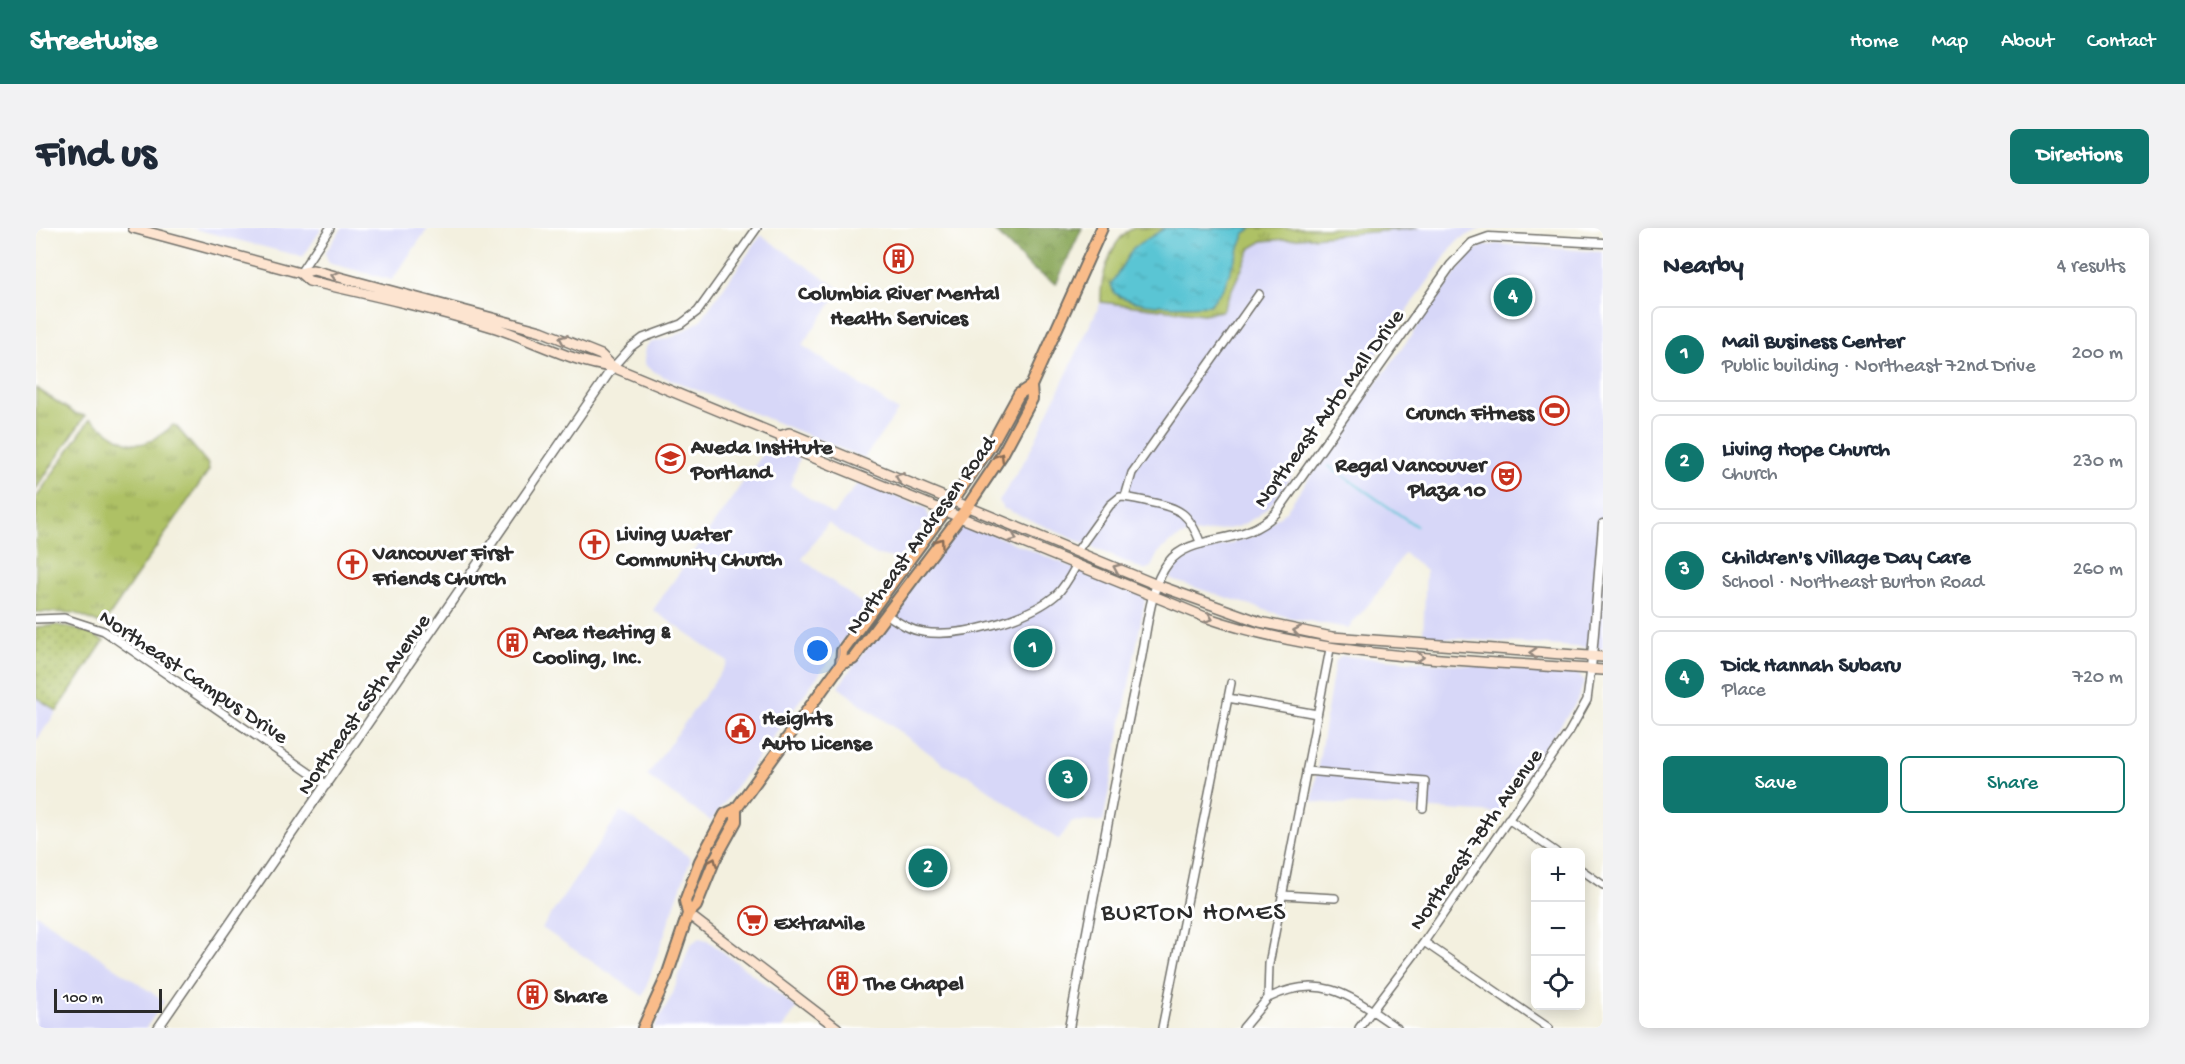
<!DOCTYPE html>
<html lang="en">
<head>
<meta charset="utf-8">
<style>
  body { margin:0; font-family:"Gochi Hand",sans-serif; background:#f2f2f3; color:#1f2937 }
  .controls { position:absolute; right:18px; bottom:18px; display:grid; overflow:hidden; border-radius:9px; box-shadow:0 3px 15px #0003 }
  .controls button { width:54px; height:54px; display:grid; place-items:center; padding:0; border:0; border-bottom:2px solid #e0e1e3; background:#fff; color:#1f2937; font:30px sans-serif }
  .scale { position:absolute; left:18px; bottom:15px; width:108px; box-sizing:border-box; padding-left:6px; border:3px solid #2b2b2b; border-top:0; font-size:16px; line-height:21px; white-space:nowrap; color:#2b2b2b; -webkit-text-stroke:4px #fff; paint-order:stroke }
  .you { position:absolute; left:782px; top:423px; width:21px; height:21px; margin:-15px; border:4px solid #fff; border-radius:50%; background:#1a73e8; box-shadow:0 0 0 9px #1a73e833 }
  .badge { display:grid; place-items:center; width:39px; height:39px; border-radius:50%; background:#0f766e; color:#fff; font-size:20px; font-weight:700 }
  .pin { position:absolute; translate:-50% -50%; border:3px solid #fff; box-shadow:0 2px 6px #0006 }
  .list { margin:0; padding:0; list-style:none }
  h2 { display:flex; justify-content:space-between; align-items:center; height:78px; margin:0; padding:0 24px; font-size:26px }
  h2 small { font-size:20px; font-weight:400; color:#747a83 }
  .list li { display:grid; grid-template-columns:39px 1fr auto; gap:18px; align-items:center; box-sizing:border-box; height:96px; margin:0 12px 12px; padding:0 12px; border:2px solid #e0e1e3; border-radius:9px }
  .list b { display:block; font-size:22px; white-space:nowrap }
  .list p { margin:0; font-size:20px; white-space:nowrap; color:#747a83 }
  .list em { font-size:20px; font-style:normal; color:#747a83 }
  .actions { display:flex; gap:12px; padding:18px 24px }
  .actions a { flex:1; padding:14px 0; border:2px solid #0f766e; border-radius:9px; text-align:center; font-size:21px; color:#0f766e }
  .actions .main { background:#0f766e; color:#fff }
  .icon { flex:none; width:33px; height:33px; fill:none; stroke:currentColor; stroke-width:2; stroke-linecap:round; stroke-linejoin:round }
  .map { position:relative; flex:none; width:1567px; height:800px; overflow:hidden; border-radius:9px }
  header { display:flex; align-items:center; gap:36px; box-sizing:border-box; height:84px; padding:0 30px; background:#0f766e; color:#fff }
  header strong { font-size:28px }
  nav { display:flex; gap:33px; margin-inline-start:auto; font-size:21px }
  .intro { display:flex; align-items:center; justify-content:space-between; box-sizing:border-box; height:144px; padding:0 36px }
  h1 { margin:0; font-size:42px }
  .button { padding:15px 27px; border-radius:9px; background:#0f766e; color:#fff; font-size:21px; font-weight:700 }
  main { display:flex; gap:36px; padding:0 36px }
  aside { flex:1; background:#fff; border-radius:9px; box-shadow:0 3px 15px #0003 }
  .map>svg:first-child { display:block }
  .built { fill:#d7d7f8 }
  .grass { fill:url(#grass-tufts); stroke:#6c7648; stroke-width:1.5 }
  .forest { fill:url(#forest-crowns); stroke:#5a6942; stroke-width:1.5 }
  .park { fill:url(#park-dots); stroke:#6c7648; stroke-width:1.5 }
  .water { fill:url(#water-ripples); stroke:#427880; stroke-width:1.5 }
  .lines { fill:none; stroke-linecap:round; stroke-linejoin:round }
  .stream { stroke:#5ac5d4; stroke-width:2 }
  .minor-casing { stroke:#71706a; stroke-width:10 }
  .tertiary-casing { stroke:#71706a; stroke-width:11 }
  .secondary-casing { stroke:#71706a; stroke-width:12 }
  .primary-casing { stroke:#71706a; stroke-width:14 }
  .minor { stroke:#fff; stroke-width:7 }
  .tertiary { stroke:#fff; stroke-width:8 }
  .secondary { stroke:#fde4d0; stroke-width:9 }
  .primary { stroke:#f9bc8a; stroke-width:10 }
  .oneway { stroke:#94887e }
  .oneway2 { stroke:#886c56 }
  .labels { text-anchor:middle; stroke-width:6; stroke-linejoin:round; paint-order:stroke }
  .poi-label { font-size:22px; font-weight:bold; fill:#2b2b2b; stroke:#fff; text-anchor:start }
  .street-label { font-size:22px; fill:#2b2b2b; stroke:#fff }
  .quarter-label { font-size:26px; letter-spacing:1.5px; fill:#2b2b2b; stroke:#fff }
</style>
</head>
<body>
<header>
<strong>Streetwise</strong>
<nav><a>Home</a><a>Map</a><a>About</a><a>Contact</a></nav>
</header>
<div class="intro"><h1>Find us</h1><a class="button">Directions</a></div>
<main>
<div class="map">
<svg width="1567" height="800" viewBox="0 0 1567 800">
  <defs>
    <pattern id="grass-tufts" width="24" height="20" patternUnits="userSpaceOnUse" patternTransform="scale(1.5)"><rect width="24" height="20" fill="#aec165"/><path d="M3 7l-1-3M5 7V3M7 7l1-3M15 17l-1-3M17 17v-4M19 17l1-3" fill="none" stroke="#8e9d53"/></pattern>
    <pattern id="forest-crowns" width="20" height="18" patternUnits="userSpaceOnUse" patternTransform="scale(1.5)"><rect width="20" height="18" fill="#8aa75a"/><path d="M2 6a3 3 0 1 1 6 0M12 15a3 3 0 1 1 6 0" fill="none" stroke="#71884b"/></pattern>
    <pattern id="park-dots" width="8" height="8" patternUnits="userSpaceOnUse" patternTransform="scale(1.5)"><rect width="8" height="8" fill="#aec165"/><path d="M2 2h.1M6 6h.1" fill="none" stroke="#8e9d53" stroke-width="1.8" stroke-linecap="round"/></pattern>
    <pattern id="water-ripples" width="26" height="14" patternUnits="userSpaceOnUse" patternTransform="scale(1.5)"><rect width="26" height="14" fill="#5ac5d4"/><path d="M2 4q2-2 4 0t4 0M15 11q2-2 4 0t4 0" fill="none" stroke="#4ea9b6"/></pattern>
  </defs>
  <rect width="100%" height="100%" fill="#fff"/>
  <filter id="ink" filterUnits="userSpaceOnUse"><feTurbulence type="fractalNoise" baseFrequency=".0167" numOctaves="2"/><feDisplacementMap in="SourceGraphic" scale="12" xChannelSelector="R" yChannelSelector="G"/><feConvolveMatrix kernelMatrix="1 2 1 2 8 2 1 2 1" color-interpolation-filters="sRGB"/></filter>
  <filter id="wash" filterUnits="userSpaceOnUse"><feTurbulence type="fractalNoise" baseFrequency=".008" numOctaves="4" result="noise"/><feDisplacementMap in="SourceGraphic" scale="24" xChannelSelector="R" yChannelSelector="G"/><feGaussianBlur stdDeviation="1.35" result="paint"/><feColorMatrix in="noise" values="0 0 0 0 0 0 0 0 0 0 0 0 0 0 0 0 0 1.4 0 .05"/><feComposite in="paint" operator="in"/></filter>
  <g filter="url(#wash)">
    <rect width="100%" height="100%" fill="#f3f0df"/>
    <path class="built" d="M155,0H286L267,29Z
      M306,0H392L356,52L293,35L289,25Z
      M1383,0H1446L1424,11L1416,19L1237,274L1222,288L1202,299L1146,308L1134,314L1122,325L1115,339L1108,342L967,280L963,273L992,227L1065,74L1167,86L1203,41L1215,20L1227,13Z
      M725,7L805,62L766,117L862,183L828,230L624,147L611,139L608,134L609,120L614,115L639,108L664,93Z
      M1461,16L1567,24V421L1387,408L1390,343L1368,325L1338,370L1312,400L1251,389L1133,351L1143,335L1163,325L1217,308L1249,284L1434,25L1447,18Z
      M734,216L764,230L754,257L797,287L823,254L890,280L893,290L863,331L837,326L792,295L766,331L832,380L675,593L611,548L692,434L617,382Z
      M929,295L1107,368L1109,372L1067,594L1036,593L1023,612L932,547L915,541L802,459L920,298Z
      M1305,428L1542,445L1548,454L1542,472L1463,585L1276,574L1299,434Z
      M0,469L21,483L0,513Z
      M585,583L655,630L607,768L506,700Z
      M0,686L128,773L110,800H0Z
      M663,710L671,712L761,780L747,800H618L637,765L654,717Z"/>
    <path class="grass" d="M1098,0H1383L1227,13L1215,20L1186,83L1167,86L1065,74C1064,51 1075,9 1098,0Z
      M0,160L38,185L49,188L0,261Z
      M54,191C89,215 101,230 137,197L140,198L172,236L173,242L67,397L39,385L0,384V270Z"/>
    <path class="forest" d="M956,0H1046L1020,56L995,40Z"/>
    <path class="park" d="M21,397L52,404L68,413L21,483L0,469V399Z
      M1044,540L1052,543L1046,572L1033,567Z"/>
    <path class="water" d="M1129,0H1217L1209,5L1188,59L1174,77C1145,78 1104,81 1078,65L1075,56L1097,20Z"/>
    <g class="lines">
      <path class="stream" d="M1293,238L1380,298"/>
    </g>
  </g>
  <g filter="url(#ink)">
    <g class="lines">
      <defs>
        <path id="minor" d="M264,45L294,0
          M577,139L595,119L607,110L645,96L662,83L721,0
          M1089,269L1096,245L1223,66
          M1041,323L1074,277L1084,269C1094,269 1104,272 1113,274C1145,280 1153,285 1165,316
          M850,386C862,394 873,402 887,404C924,410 992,391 1020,367C1029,359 1035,347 1041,336
          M0,391L28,390L68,403L291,557
          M1192,470L1281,486
          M1270,543L1389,553L1387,580
          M1472,591L1520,624
          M1544,641L1567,657
          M1246,667L1299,670
          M1388,714L1513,800
          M1232,770C1288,743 1317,770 1361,800
          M1126,800L1195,455
          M1207,800L1232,770L1233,736L1294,421
          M1323,800L1388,714L1533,504L1551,472L1555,441"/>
        <path id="tertiary" d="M1555,441L1567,296
          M122,800L577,139
          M1033,800C1056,678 1078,556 1104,435C1110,407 1114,357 1132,335C1156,304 1206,320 1240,285L1415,37L1436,15L1453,9L1567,15"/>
        <path id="secondary" d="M97,0L264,45L277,42L505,103L565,127L577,139
          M264,45L273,53C336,67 399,81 460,100C496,112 541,136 577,139L744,208L753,205L1121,357L1224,394L1296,409L1567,429
          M744,208L748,217L769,226L1169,389C1297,433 1433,431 1567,442
          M652,686L801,800"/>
        <path id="primary" d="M805,436L806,423L917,272L955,217L983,166L995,158
          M652,686L649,673L664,633L689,586L700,581L805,436L817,431L932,278L966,227L996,171L995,158L1066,0
          M607,800L631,748L652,686L660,678L679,631L700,593V581"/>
      </defs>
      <use href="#minor" class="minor-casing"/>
      <use href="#tertiary" class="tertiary-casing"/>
      <use href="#secondary" class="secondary-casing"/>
      <use href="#primary" class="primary-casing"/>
      <use href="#minor" class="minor"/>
      <use href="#tertiary" class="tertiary"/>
      <use href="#secondary" class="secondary"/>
      <use href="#primary" class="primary"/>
    </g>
    <defs><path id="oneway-chevron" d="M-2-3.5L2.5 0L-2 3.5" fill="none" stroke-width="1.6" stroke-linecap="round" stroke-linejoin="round" transform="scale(1.5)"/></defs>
    <g class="oneway">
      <use href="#oneway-chevron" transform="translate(299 48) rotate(-164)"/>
      <use href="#oneway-chevron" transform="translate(527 111) rotate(-158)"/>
      <use href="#oneway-chevron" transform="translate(863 249) rotate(-158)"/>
      <use href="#oneway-chevron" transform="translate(977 310) rotate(22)"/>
      <use href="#oneway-chevron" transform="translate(1081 340) rotate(-157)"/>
      <use href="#oneway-chevron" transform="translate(1173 390) rotate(20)"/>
      <use href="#oneway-chevron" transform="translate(1261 403) rotate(-170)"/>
      <use href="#oneway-chevron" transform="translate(1497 425) rotate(-176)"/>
      <use href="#oneway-chevron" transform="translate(1384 429) rotate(4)"/>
    </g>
    <g class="oneway2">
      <use href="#oneway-chevron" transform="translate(964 229) rotate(-58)"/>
      <use href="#oneway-chevron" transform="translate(904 314) rotate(-54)"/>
      <use href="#oneway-chevron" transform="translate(677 634) rotate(-66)"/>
    </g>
  </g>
  <defs>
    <symbol id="building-ring" viewBox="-11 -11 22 22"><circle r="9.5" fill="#fff" stroke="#c8321e" stroke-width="1.5"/><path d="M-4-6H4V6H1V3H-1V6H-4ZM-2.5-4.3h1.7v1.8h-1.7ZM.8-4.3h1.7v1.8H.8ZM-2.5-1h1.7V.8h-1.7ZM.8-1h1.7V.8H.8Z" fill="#c8321e"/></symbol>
    <symbol id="stadium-ring" viewBox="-11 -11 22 22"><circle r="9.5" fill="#fff" stroke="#c8321e" stroke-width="1.5"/><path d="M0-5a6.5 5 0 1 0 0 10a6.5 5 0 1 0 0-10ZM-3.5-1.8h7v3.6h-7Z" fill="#c8321e"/></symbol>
    <symbol id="school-ring" viewBox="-11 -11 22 22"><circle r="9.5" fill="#fff" stroke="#c8321e" stroke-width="1.5"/><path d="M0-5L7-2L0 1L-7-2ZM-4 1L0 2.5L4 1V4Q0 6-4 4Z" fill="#c8321e"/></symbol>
    <symbol id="theatre-ring" viewBox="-11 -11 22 22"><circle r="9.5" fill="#fff" stroke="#c8321e" stroke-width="1.5"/><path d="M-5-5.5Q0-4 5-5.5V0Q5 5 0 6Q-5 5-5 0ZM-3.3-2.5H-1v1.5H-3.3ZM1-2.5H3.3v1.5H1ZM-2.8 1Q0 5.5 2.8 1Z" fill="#c8321e"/></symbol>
    <symbol id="church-ring" viewBox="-11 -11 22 22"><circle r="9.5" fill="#fff" stroke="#c8321e" stroke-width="1.5"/><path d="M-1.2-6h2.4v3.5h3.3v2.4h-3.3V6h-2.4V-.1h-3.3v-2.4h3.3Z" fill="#c8321e"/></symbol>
    <symbol id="civic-ring" viewBox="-11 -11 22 22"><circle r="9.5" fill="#fff" stroke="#c8321e" stroke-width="1.5"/><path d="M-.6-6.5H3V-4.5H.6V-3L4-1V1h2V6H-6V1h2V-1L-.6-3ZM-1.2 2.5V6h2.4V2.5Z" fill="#c8321e"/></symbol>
    <symbol id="supermarket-ring" viewBox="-11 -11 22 22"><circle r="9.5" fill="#fff" stroke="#c8321e" stroke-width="1.5"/><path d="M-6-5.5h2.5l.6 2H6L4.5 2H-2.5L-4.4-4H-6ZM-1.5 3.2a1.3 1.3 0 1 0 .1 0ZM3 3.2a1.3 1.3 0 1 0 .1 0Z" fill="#c8321e"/></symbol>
  </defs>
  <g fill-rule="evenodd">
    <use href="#building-ring" x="846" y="14" width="33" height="33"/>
    <use href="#stadium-ring" x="1502" y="166" width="33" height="33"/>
    <use href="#school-ring" x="618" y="214" width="33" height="33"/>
    <use href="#theatre-ring" x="1454" y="232" width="33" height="33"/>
    <use href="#church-ring" x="542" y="300" width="33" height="33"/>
    <use href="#church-ring" x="300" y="320" width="33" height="33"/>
    <use href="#building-ring" x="460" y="398" width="33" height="33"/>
    <use href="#civic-ring" x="688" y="484" width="33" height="33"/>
    <use href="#supermarket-ring" x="700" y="676" width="33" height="33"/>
    <use href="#building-ring" x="790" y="736" width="33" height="33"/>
    <use href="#building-ring" x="480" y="750" width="33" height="33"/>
  </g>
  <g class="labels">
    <g class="poi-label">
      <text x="863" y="71" text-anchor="middle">Columbia River Mental<tspan x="863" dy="25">Health Services</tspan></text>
      <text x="1498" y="191" text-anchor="end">Crunch Fitness</text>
      <text x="655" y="225">Aveda Institute<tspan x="655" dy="25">Portland</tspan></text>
      <text x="1450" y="243" text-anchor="end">Regal Vancouver<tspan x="1450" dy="25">Plaza 10</tspan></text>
      <text x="580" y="312">Living Water<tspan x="580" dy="25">Community Church</tspan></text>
      <text x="337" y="331">Vancouver First<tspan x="337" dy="25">Friends Church</tspan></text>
      <text x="497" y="410">Area Heating &amp;<tspan x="497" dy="25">Cooling, Inc.</tspan></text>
      <text x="726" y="496">Heights<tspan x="726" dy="25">Auto License</tspan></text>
      <text x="738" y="701">ExtraMile</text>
      <text x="828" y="761">The Chapel</text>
      <text x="518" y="774">Share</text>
    </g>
    <g class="street-label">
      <text transform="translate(1291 179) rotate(-54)" y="8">Northeast Auto Mall Drive</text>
      <text transform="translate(883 306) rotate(-54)" y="8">Northeast Andresen Road</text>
      <text transform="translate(159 447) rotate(34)" y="8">Northeast Campus Drive</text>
      <text transform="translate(326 475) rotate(-55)" y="8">Northeast 65th Avenue</text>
      <text transform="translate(1438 610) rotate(-55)" y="8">Northeast 78th Avenue</text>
    </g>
    <g class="quarter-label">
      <text x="1158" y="691">BURTON HOMES</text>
    </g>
  </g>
</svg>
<div class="controls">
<button>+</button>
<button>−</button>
<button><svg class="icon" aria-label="locate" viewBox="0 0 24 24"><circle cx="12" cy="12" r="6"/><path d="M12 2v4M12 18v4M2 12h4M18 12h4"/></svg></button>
</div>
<div class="scale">100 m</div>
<div class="you"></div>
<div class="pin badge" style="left:997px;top:420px">1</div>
<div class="pin badge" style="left:892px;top:640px">2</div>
<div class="pin badge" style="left:1032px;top:551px">3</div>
<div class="pin badge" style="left:1477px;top:69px">4</div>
</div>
<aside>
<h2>Nearby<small>4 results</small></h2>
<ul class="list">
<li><span class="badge">1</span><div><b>Mail Business Center</b><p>Public building · Northeast 72nd Drive</p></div><em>200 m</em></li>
<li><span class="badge">2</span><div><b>Living Hope Church</b><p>Church</p></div><em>230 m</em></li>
<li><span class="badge">3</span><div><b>Children's Village Day Care</b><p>School · Northeast Burton Road</p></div><em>260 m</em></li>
<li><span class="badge">4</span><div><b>Dick Hannah Subaru</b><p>Place</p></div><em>720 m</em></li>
</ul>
<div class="actions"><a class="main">Save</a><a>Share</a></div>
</aside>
</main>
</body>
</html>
